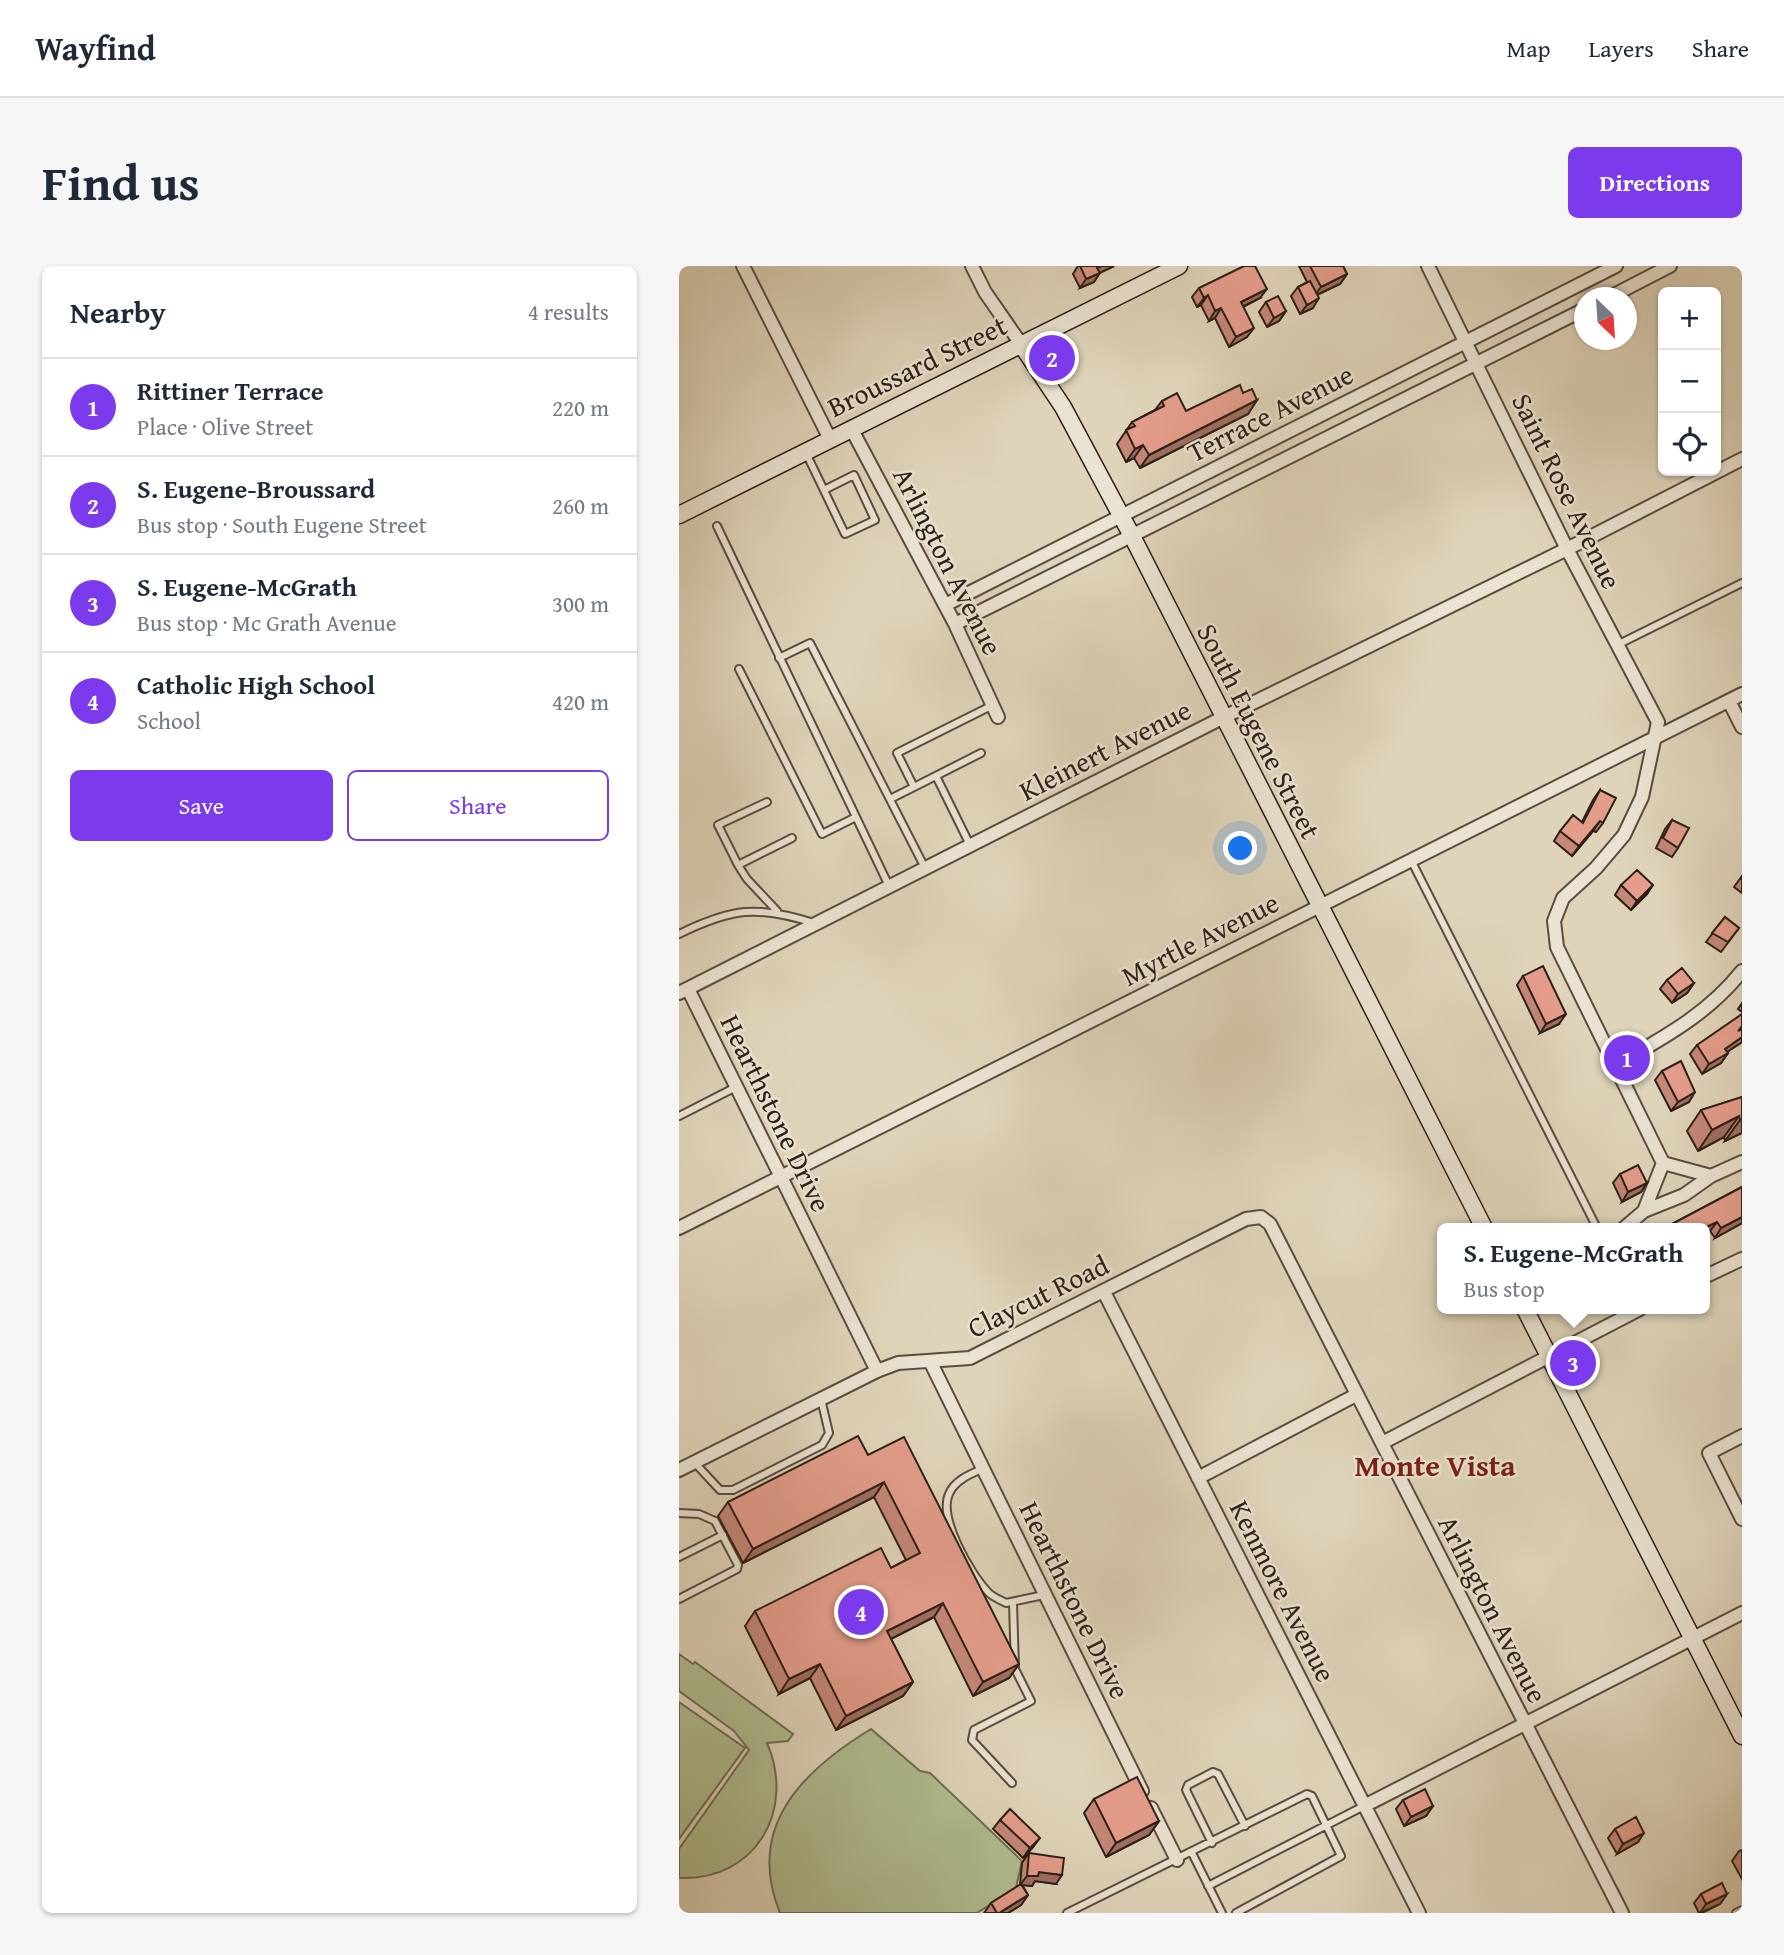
<!DOCTYPE html>
<html lang="en">
<head>
<meta charset="utf-8">
<style>
  body { margin:0; font-family:"Gentium Book Plus",serif; background:#f6f6f7; color:#1f2937 }
  .controls { position:absolute; right:21px; top:21px; display:grid; overflow:hidden; border-radius:10px; box-shadow:0 2px 5px #0004 }
  .controls button { width:63px; height:63px; display:grid; place-items:center; padding:0; border:0; border-bottom:2px solid #e0e1e3; background:#fff; color:#1f2937; font:35px sans-serif }
  .compass { position:absolute; left:895px; top:21px; width:63px; height:63px; border-radius:50%; background:#fff; box-shadow:0 2px 5px #0004; rotate:155deg }
  .you { position:absolute; left:562px; top:583px; width:24px; height:24px; margin:-18px; border:5px solid #fff; border-radius:50%; background:#1a73e8; box-shadow:0 0 0 10px #1a73e833 }
  .badge { display:grid; place-items:center; width:46px; height:46px; border-radius:50%; background:#7c3aed; color:#fff; font-size:23px; font-weight:700 }
  .pin { position:absolute; translate:-50% -50%; border:4px solid #fff; box-shadow:0 2px 7px #0006 }
  .popup { position:absolute; left:758px; top:957px; width:273px; height:91px; box-sizing:border-box; display:grid; place-content:center; border-radius:10px; background:#fff; filter:drop-shadow(0 2px 5px #0005); font-size:23px; white-space:nowrap; color:#747a83 }
  .popup b { font-size:26px; color:#1f2937 }
  .popup::after { content:''; position:absolute; left:50%; top:100%; margin-left:-14px; border:14px solid transparent; border-top-color:#fff }
  .list { margin:0; padding:0; list-style:none }
  h2 { display:flex; justify-content:space-between; align-items:center; height:91px; margin:0; padding:0 28px; font-size:30px }
  h2 small { font-size:23px; font-weight:400; color:#747a83 }
  .list li { display:grid; grid-template-columns:46px 1fr auto; gap:21px; align-items:center; box-sizing:border-box; height:98px; padding:0 28px; border-top:2px solid #e0e1e3 }
  .list b { display:block; font-size:26px; white-space:nowrap }
  .list p { margin:0; font-size:23px; white-space:nowrap; color:#747a83 }
  .list em { font-size:23px; font-style:normal; color:#747a83 }
  .actions { display:flex; gap:14px; padding:21px 28px }
  .actions a { flex:1; padding:16px 0; border:2px solid #7c3aed; border-radius:10px; text-align:center; font-size:24px; color:#7c3aed }
  .actions .main { background:#7c3aed; color:#fff }
  .icon { flex:none; width:38px; height:38px; fill:none; stroke:currentColor; stroke-width:2; stroke-linecap:round; stroke-linejoin:round }
  .map { position:relative; flex:none; width:1063px; height:1647px; overflow:hidden; border-radius:10px }
  header { display:flex; align-items:center; gap:42px; box-sizing:border-box; height:98px; padding:0 35px; background:#fff; border-bottom:2px solid #e0e1e3 }
  header strong { font-size:33px }
  nav { display:flex; gap:38px; margin-inline-start:auto; font-size:24px }
  .intro { display:flex; align-items:center; justify-content:space-between; box-sizing:border-box; height:168px; padding:0 42px }
  h1 { margin:0; font-size:49px }
  .button { padding:18px 32px; border-radius:10px; background:#7c3aed; color:#fff; font-size:24px; font-weight:700 }
  main { display:flex; gap:42px; padding:0 42px }
  aside { flex:1; background:#fff; border-radius:10px; box-shadow:0 2px 5px #0004 }
  .map>svg:first-child { display:block }
  .green { fill:#b0bd91; stroke:#6e6e54; stroke-width:2 }
  .lines { fill:none; stroke-linecap:round; stroke-linejoin:round }
  .lane-casing { stroke:#5a4c40; stroke-width:10 }
  .street-casing { stroke:#5a4c40; stroke-width:16 }
  .secondary-casing { stroke:#2d1f17; stroke-width:19 }
  .lane { stroke:#eae3d2; stroke-width:6 }
  .street { stroke:#eae3d2; stroke-width:12 }
  .secondary { stroke:#eae3d2; stroke-width:16 }
  .wall { fill:#c48778; stroke:#2d1f17; stroke-width:2 }
  .shaded-wall { fill:#a06e61; stroke:#2d1f17; stroke-width:2 }
  .building { fill:#e49d8b; stroke:#2d1f17; stroke-width:2 }
  .labels { text-anchor:middle; stroke-width:5; stroke-linejoin:round; paint-order:stroke }
  .street-label { font-size:28px; fill:#2d1f17; stroke:#eae3d2 }
  .neighbourhood-label { font-size:30px; font-weight:bold; fill:#7a1f14; stroke:#eae3d2 }
</style>
</head>
<body>
<header>
<strong>Wayfind</strong>
<nav><a>Map</a><a>Layers</a><a>Share</a></nav>
</header>
<div class="intro"><h1>Find us</h1><a class="button">Directions</a></div>
<main>
<aside>
<h2>Nearby<small>4 results</small></h2>
<ul class="list">
<li><span class="badge">1</span><div><b>Rittiner Terrace</b><p>Place · Olive Street</p></div><em>220 m</em></li>
<li><span class="badge">2</span><div><b>S. Eugene-Broussard</b><p>Bus stop · South Eugene Street</p></div><em>260 m</em></li>
<li><span class="badge">3</span><div><b>S. Eugene-McGrath</b><p>Bus stop · Mc Grath Avenue</p></div><em>300 m</em></li>
<li><span class="badge">4</span><div><b>Catholic High School</b><p>School</p></div><em>420 m</em></li>
</ul>
<div class="actions"><a class="main">Save</a><a>Share</a></div>
</aside>
<div class="map">
<svg width="1063" height="1647" viewBox="0 0 1063 1647">
  <rect width="100%" height="100%" fill="#dfd4ba"/>
  <filter id="stains"><feTurbulence type="fractalNoise" baseFrequency=".00286" numOctaves="4"/><feColorMatrix values="0 0 0 0 .2 0 0 0 0 .09 0 0 0 0 .02 0 0 0 .5 -.17"/></filter>
  <radialGradient id="worn" r=".72"><stop offset=".6" stop-color="#630" stop-opacity="0"/><stop offset="1" stop-color="#630" stop-opacity=".3"/></radialGradient>
  <path class="green" d="M0,1388L14,1398L16,1396L114,1468L109,1475L88,1477C117,1544 77,1615 0,1612V1583L70,1484L55,1465L0,1425Z
    M0,1436L66,1482L0,1573Z
    M192,1463L241,1505L251,1507L343,1595L337,1622L298,1647H101C66,1561 123,1505 192,1463Z"/>
  <g class="lines">
    <defs>
      <path id="lane" d="M127,187L166,268L196,254L175,209L145,224
        M38,260L210,620
        M938,379L1063,317
        M100,392L131,377L246,602
        M60,403L143,568L177,551
        M302,487L235,521L218,487L314,439
        M257,510L291,579
        M211,533L235,521
        M732,594L918,962
        M59,599L39,559L88,536
        M98,645L68,613L59,599L113,572
        M0,668C53,642 78,639 135,657
        M0,850L57,821
        M15,1196L41,1224H54L143,1179L150,1167L142,1133
        M303,1203C291,1208 275,1215 270,1228C259,1252 292,1309 309,1326C313,1331 322,1334 327,1337L365,1329
        M0,1247L20,1248L36,1255L59,1299L58,1303L0,1333
        M0,1291L44,1269
        M333,1517L293,1474L295,1464L352,1435L336,1403L334,1337
        M533,1577L507,1524L509,1519L534,1506L539,1508L566,1560
        M513,1587L543,1647
        M529,1620L685,1540
        M388,1647L628,1528L633,1530L662,1590L557,1647
        M1057,1647L1063,1644"/>
      <path id="street" d="M64,0L151,173
        M293,0L306,26L342,78
        M749,0L888,283L979,456L963,531L945,569L917,602L884,632L875,655L878,681L984,897L1032,910L1063,896
        M929,32L991,0
        M172,162L276,358L319,451
        M266,339L937,0
        M276,358L906,43
        M1050,435L1063,461
        M9,723L198,1105
        M0,727L543,452L888,283L1063,193
        M937,799C984,772 1029,748 1063,705
        M965,945L1005,929L1032,910
        M0,962L1063,428
        M945,962L965,945L984,897
        M1025,1011L1063,993
        M425,1026L740,1647
        M251,1095L463,1525
        M1063,1170L1030,1187L1063,1253
        M703,1177L961,1043
        M0,1204L198,1105L219,1097L291,1092L567,953L582,951L591,958L943,1647
        M519,1212L677,1129
        M685,1540L1063,1347
        M472,1542L498,1594"/>
      <path id="secondary" d="M342,78L384,141L453,270L805,962
        M0,249L500,0
        M846,1043L1063,1470"/>
    </defs>
    <use href="#lane" class="lane-casing"/>
    <use href="#street" class="street-casing"/>
    <use href="#secondary" class="secondary-casing"/>
    <use href="#lane" class="lane"/>
    <use href="#street" class="street"/>
    <use href="#secondary" class="secondary"/>
  </g>
  <path class="wall" d="M399,0H435L420,7L415,16L401,22L394,8Z
    M620,0H664L668,8L661,18L638,29L634,42L621,48L612,30L619,21L628,16Z
    M520,22L581,32L564,41L568,71L550,81L536,52L530,55L522,39L518,41L513,31Z
    M587,36L607,45L600,55L588,61L580,46Z
    M564,127L578,134L569,148L461,202L455,192L447,196L438,178L453,156L476,144L483,135L507,145Z
    M921,524L924,557L917,566L914,565L893,590L875,575L881,565L903,556L914,534Z
    M993,554L999,582L993,591L977,582L986,563Z
    M1063,610V627L1055,621Z
    M942,619L968,628L952,644L936,629Z
    M1046,651L1060,662L1042,686L1027,676Z
    M844,710L880,758L861,767L838,719Z
    M988,714L1015,717L1008,727L993,737L981,723Z
    M1063,737V746L1059,743Z
    M1063,763V776L1048,786L1049,787L1042,797L1023,808L1011,788L1018,779Z
    M983,805L1010,836L992,845L976,814Z
    M1063,831V867L1046,875L1045,871L1019,885L1008,865L1022,844Z
    M941,908L968,917L962,926L943,936L934,917Z
    M1063,921V957L1036,972L1031,965L1025,962H990L993,958Z
    M189,1189L340,1398L330,1412L294,1430L255,1351L212,1373L234,1416L224,1430L157,1464L131,1412L100,1428L66,1360L76,1345L212,1302L227,1294L195,1231L64,1297L39,1250L49,1236Z
    M415,1533L480,1555L470,1569L427,1591L405,1547Z
    M724,1534L754,1540L747,1550L725,1560L717,1543Z
    M321,1554L354,1581L344,1592L314,1563Z
    M936,1563L959,1576L938,1588L929,1572Z
    M1063,1584V1613L1053,1595L1060,1585Z
    M350,1587L377,1618L356,1615L353,1620L343,1619L349,1629L342,1639L329,1647H305L312,1637L341,1619L343,1597Z
    M1022,1628H1048L1041,1638L1023,1647H1020L1015,1637Z"/>
  <path class="shaded-wall" d="M422,0H435L412,11L418,2Z
    M421,7L415,16L401,22L407,13Z
    M668,8L661,18L635,30L642,21Z
    M588,23L581,32L555,45L562,36Z
    M529,29L522,39L518,41L525,32Z
    M640,32L634,42L621,48L628,39Z
    M542,42L536,52L530,55L536,45Z
    M607,45L600,55L588,61L595,52Z
    M575,62L568,71L550,81L557,71Z
    M578,134L569,148L461,202L470,189Z
    M464,179L455,192L447,196L456,183Z
    M921,555L914,565L893,590L900,580Z
    M974,619L968,628L952,644L958,635Z
    M1015,717L1008,727L993,737L999,728Z
    M887,748L880,758L861,767L867,758Z
    M1063,771V776L1039,792L1046,783Z
    M1049,787L1042,797L1023,808L1030,798Z
    M1016,826L1010,836L992,845L999,836Z
    M1060,850L1045,871L1019,885L1033,864Z
    M1063,853V867L1046,875L1061,854Z
    M968,917L962,926L943,936L949,926Z
    M1063,951V957L1036,972L1042,962Z
    M1038,956L1031,965L1025,969V962Z
    M205,1216L195,1231L64,1297L74,1283Z
    M264,1337L255,1351L198,1380L208,1365Z
    M141,1398L131,1412L100,1428L110,1413Z
    M340,1398L330,1412L294,1430L304,1416Z
    M234,1416L224,1430L157,1464L167,1450Z
    M754,1540L747,1550L725,1560L732,1551Z
    M480,1555L470,1569L427,1591L437,1577Z
    M965,1567L959,1576L938,1588L944,1578Z
    M361,1572L354,1581L344,1592L351,1582Z
    M360,1606L383,1609L377,1618L356,1615L353,1620L341,1619L348,1610Z
    M1048,1628L1041,1638L1021,1647L1027,1638Z
    M349,1629L342,1639L329,1647H320Z"/>
  <path class="building" d="M401,0H422L418,2L421,7L407,13Z
    M565,0H576L588,23L562,36L575,62L557,71L542,42L536,45L529,29L525,32L520,22Z
    M631,0H664L668,8L642,21Z
    M631,15L640,32L628,39L619,21Z
    M599,30L607,45L595,52L587,36Z
    M561,119L564,127L573,123L578,134L470,189L464,179L456,183L447,164L456,160L453,156L485,140L483,135L498,127L507,145Z
    M921,524L937,532L924,557L921,555L900,580L881,565L894,549L904,557Z
    M993,554L1010,562L999,582L984,572Z
    M958,604L974,619L958,635L942,619Z
    M1046,651L1060,662L1049,676L1033,667Z
    M864,700L887,748L867,758L844,710Z
    M1003,702L1015,717L999,728L988,714Z
    M1063,748V760L1059,765L1063,763V771L1046,783L1049,787L1030,798L1018,779Z
    M1002,795L1016,826L999,836L983,805Z
    M1063,831V853L1061,854L1060,850L1033,864L1022,844Z
    M959,899L968,917L949,926L941,908Z
    M1063,921V951L1042,962L1038,956L1025,962H995L993,958Z
    M179,1170L189,1189L225,1171L340,1398L304,1416L264,1337L208,1365L234,1416L167,1450L141,1398L110,1413L76,1345L202,1282L212,1302L241,1287L205,1216L74,1283L49,1236Z
    M458,1511L480,1555L437,1577L415,1533Z
    M746,1523L754,1540L732,1551L724,1534Z
    M331,1543L361,1572L351,1582L321,1554Z
    M957,1551L965,1567L944,1578L936,1563Z
    M350,1587L385,1592L383,1609L360,1606L359,1610H348Z
    M1043,1617L1048,1628L1027,1638L1022,1628Z
    M342,1618L349,1629L320,1647H318L312,1637Z"/>
  <g class="labels">
    <g class="street-label">
      <text transform="translate(238 100) rotate(-26)" y="10">Broussard Street</text>
      <text transform="translate(591 147) rotate(-27)" y="10">Terrace Avenue</text>
      <text transform="translate(888 225) rotate(64)" y="10">Saint Rose Avenue</text>
      <text transform="translate(269 295) rotate(63)" y="10">Arlington Avenue</text>
      <text transform="translate(580 465) rotate(63)" y="10">South Eugene Street</text>
      <text transform="translate(426 484) rotate(-27)" y="10">Kleinert Avenue</text>
      <text transform="translate(521 673) rotate(-27)" y="10">Myrtle Avenue</text>
      <text transform="translate(97 847) rotate(64)" y="10">Hearthstone Drive</text>
      <text transform="translate(359 1030) rotate(-26)" y="10">Claycut Road</text>
      <text transform="translate(604 1325) rotate(63)" y="10">Kenmore Avenue</text>
      <text transform="translate(396 1334) rotate(64)" y="10">Hearthstone Drive</text>
      <text transform="translate(814 1343) rotate(63)" y="10">Arlington Avenue</text>
    </g>
    <g class="neighbourhood-label">
      <text x="756" y="1210">Monte Vista</text>
    </g>
  </g>
  <rect width="100%" height="100%" filter="url(#stains)"/>
  <rect width="100%" height="100%" fill="url(#worn)"/>
</svg>
<div class="controls">
<button>+</button>
<button>−</button>
<button><svg class="icon" aria-label="locate" viewBox="0 0 24 24"><circle cx="12" cy="12" r="6"/><path d="M12 2v4M12 18v4M2 12h4M18 12h4"/></svg></button>
</div>
<svg class="compass" viewBox="-18 -18 36 36"><path d="M0-13l5 13h-10z" fill="#e53935"/><path d="M0 13l5-13h-10z" fill="#747a83"/></svg>
<div class="you"></div>
<div class="pin badge" style="left:948px;top:792px">1</div>
<div class="pin badge" style="left:373px;top:92px">2</div>
<div class="pin badge" style="left:894px;top:1097px">3</div>
<div class="popup"><b>S. Eugene-McGrath</b>Bus stop</div>
<div class="pin badge" style="left:182px;top:1346px">4</div>
</div>
</main>
</body>
</html>
